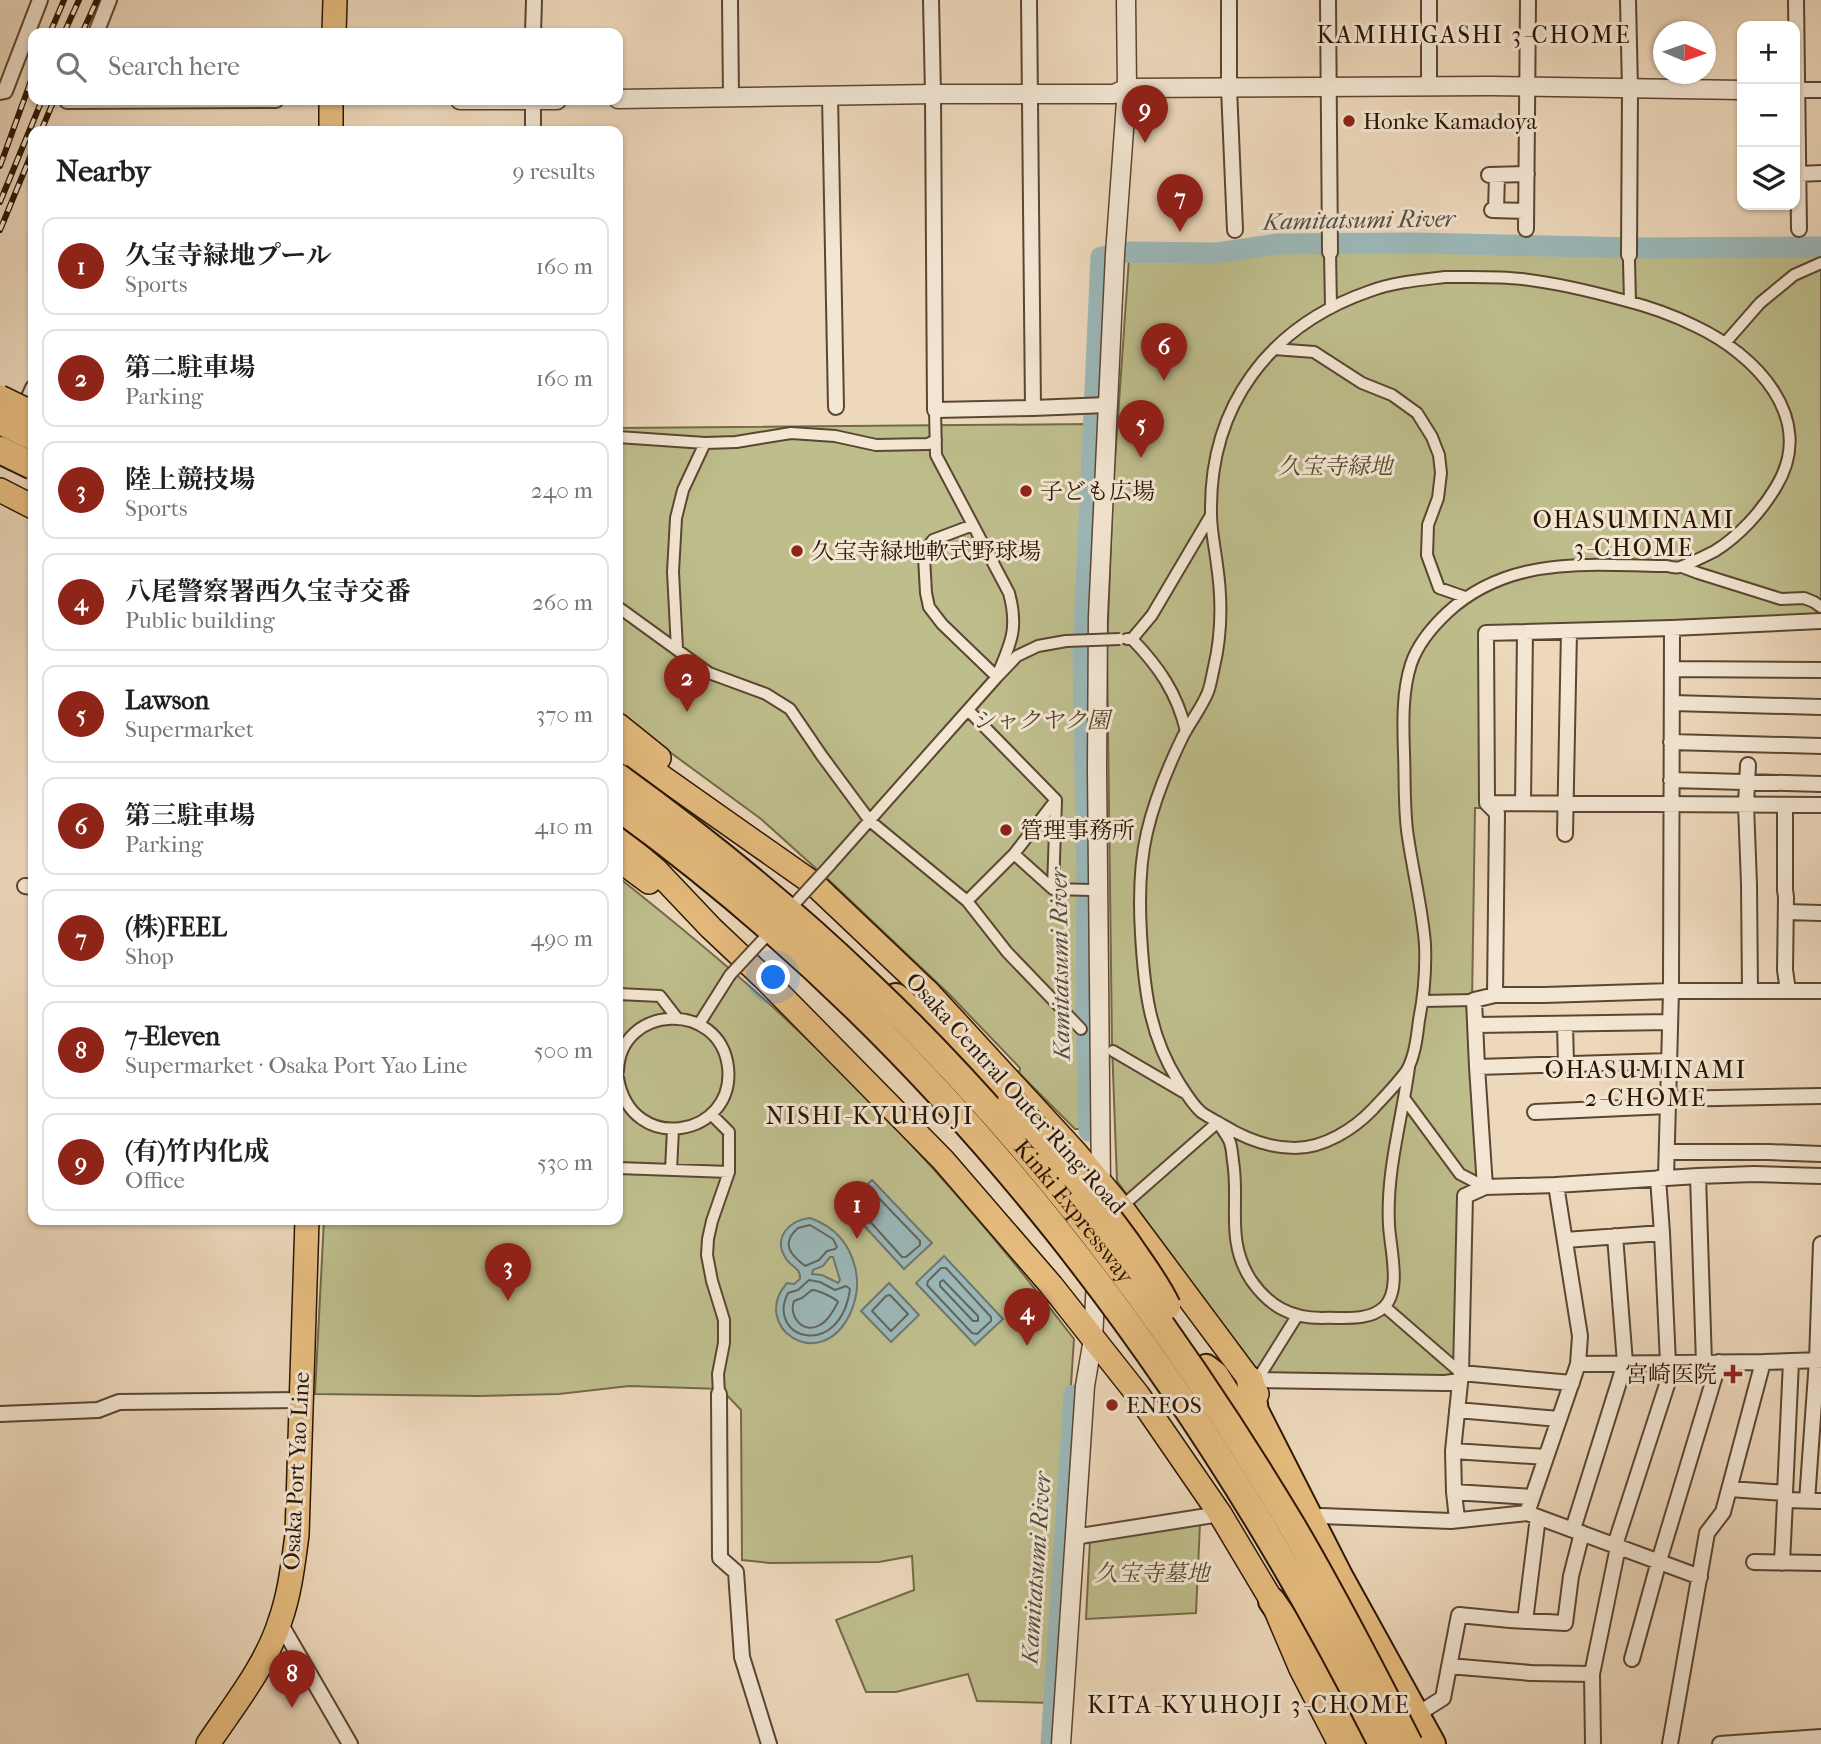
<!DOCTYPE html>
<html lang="en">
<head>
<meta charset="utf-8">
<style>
  body { margin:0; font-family:"IM FELL French Canon","Noto Serif JP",serif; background:#f2f2f2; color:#202124 }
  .controls { position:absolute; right:21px; top:21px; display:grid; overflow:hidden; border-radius:14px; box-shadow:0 2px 5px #0004 }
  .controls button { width:63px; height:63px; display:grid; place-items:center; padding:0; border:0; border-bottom:2px solid #e0e0e0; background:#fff; color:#202124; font:35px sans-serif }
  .compass { position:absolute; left:1653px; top:21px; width:63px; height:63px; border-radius:50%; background:#fff; box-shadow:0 2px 5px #0004; rotate:92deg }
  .you { position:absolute; left:774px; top:978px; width:24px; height:24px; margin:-18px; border:5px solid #fff; border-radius:50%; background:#1a73e8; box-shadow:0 0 0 10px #1a73e833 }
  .badge { display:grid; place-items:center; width:46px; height:46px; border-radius:50%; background:#8f2418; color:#fff; font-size:23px; font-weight:700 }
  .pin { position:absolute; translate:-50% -58px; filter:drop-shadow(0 2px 4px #0008) }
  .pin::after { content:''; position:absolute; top:37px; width:24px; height:21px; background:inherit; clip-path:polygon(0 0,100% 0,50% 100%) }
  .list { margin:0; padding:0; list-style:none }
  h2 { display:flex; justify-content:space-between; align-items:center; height:91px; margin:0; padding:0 28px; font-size:30px }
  h2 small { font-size:23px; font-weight:400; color:#757577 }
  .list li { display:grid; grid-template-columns:46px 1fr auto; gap:21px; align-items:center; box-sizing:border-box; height:98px; margin:0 14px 14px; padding:0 14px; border:2px solid #e0e0e0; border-radius:14px }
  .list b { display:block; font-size:26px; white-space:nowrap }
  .list p { margin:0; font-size:23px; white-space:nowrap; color:#757577 }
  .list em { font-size:23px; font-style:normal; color:#757577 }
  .icon { flex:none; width:38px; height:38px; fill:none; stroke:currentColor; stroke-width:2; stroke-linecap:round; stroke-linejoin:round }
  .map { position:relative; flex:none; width:1821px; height:1744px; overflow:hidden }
  .search { position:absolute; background:#fff; box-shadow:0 2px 5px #0004; left:28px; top:28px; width:595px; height:77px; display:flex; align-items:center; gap:18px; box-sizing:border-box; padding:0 24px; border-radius:14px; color:#757577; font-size:26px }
  .panel { position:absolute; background:#fff; box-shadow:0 2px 5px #0004; left:28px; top:126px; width:595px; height:1099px; border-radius:14px }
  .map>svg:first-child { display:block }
  .green { fill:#bebd8c; stroke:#746948; stroke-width:2 }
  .water { fill:#9bb8b9; stroke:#6e7770; stroke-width:2; fill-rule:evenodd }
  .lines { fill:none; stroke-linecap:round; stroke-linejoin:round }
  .shore { stroke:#62665e; stroke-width:2 }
  .river { stroke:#9bb8b9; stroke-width:21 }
  .pedestrian-casing { stroke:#5b4631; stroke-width:14 }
  .minor-casing { stroke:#5b4631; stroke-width:18 }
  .tertiary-casing { stroke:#5b4631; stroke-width:21 }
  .primary-casing { stroke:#2a1503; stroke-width:26 }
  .motorway-casing { stroke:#2a1503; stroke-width:30 }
  .pedestrian { stroke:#f3e6d3; stroke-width:10 }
  .minor { stroke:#f3e6d3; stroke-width:14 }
  .tertiary { stroke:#f3e6d3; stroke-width:18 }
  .primary { stroke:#e6bc7e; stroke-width:23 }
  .motorway { stroke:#e6bc7e; stroke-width:26 }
  .rail-casing { stroke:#2a1503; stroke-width:6 }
  .rail { stroke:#f3e6d3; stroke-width:3.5; stroke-dasharray:10; stroke-linecap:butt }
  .pedestrian-bridge-casing { stroke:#5b4631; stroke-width:14; stroke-linecap:butt }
  .primary-bridge-casing { stroke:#2a1503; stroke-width:26; stroke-linecap:butt }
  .motorway-bridge-casing { stroke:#2a1503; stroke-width:30; stroke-linecap:butt }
  .pedestrian-bridge { stroke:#f3e6d3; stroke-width:10 }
  .primary-bridge { stroke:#e6bc7e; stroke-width:23 }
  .motorway-bridge { stroke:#e6bc7e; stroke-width:26 }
  .poi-dot { fill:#8f2418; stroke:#f3e6d3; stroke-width:2.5 }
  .labels { text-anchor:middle; stroke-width:6; stroke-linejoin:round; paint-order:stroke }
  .poi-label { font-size:23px; fill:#2a1503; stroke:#f3e6d3; text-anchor:start }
  .park-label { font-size:23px; font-style:italic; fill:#56472c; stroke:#f3e6d3 }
  .street-label { font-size:23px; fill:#2a1503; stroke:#f3e6d3 }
  .neighbourhood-label { font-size:24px; letter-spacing:2px; fill:#2a1503; stroke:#f3e6d3 }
  .water-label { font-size:24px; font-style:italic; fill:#524e43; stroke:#f3e6d3 }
</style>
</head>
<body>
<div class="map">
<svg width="1821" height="1744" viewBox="0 0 1821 1744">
  <rect width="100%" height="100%" fill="#edd8bb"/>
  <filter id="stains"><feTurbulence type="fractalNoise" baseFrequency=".00286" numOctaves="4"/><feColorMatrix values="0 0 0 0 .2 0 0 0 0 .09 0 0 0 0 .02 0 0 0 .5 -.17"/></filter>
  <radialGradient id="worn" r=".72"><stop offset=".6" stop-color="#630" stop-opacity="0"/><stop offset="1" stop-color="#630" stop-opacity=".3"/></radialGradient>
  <path class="green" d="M1438,247L1821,249V617L1483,628V808H1475L1472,1003L1481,1183L1462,1189L1456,1371L1442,1378L1264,1375L1257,1372L1117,1181L1112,1045L1107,651L1113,489L1129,258L1216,257L1276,248Z
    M1090,424L1080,652L1081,884L1087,1129H1075L1019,1073L1020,1068L949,994L831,882L761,819L618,714V428Z
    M618,877C672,920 725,963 776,1010C885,1110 985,1222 1074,1339L1050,1703L977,1701L968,1674L896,1692H866L836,1620L914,1590L912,1556L879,1562L770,1563L742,1560L741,1410L721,1389L629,1386L559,1394L479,1396L315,1394L324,1220H618Z
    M1200,1523L1196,1613L1086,1619L1090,1540Z"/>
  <path class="water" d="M872,1180L932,1243L904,1269L845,1205Z
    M810,1218C833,1226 849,1243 855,1267C859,1283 857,1299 850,1314C820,1376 749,1326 787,1283L794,1284L800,1279C801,1267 790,1267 785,1257C773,1237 790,1220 810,1218ZM830,1257H833L840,1280L838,1283L822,1275L812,1274L813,1270L823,1266Z
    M944,1256L1003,1319L975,1345L916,1283Z
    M889,1283L919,1315L891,1342L861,1311Z"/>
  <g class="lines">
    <path class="shore" d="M872,1191L920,1241V1245L906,1257H902L857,1207V1204Z
      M810,1225L833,1239L837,1247L835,1249L827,1251L819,1260L805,1266C791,1255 780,1244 798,1228Z
      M941,1268H946L991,1317V1321L977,1334L972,1333L927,1285L928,1281Z
      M809,1280L820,1282L835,1290L846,1286L850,1289C840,1361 765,1339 788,1293L798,1290Z
      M943,1280L978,1316V1321H973L940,1286V1282Z
      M812,1290C818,1290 835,1298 838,1302C834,1310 828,1321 820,1325C803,1335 788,1316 794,1301L802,1298Z
      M890,1295L908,1314L891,1331L872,1311L886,1296Z"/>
    <path class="river" d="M1089,1131L1086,1015L1087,881L1083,654L1101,257L1130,252L1217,253L1277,244L1416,243L1638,248L1821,247
      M1051,1744L1074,1395"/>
    <defs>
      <path id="pedestrian" d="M1330,252L1331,308
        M1629,261L1630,302
        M1445,277C1471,277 1497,276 1522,279C1556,283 1590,291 1623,300C1647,306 1673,315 1695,326C1755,354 1818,418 1776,487C1761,512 1739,536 1715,551C1707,555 1687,565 1680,567C1676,568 1671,567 1667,566C1650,566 1633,565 1616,565C1554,563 1495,569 1448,612C1433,626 1418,643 1411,664C1402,692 1403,724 1404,753C1405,778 1404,804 1407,830C1412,868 1422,906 1425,944C1426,969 1424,995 1419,1020C1417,1036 1415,1056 1407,1070C1398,1083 1384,1097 1373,1109C1354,1129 1324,1148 1295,1148C1270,1148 1244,1138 1223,1125C1216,1121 1208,1117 1201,1112C1192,1104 1185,1092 1178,1081C1149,1035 1144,987 1141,934C1139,900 1139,866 1147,832C1155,798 1168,767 1183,736C1191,721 1202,707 1208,692C1211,684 1212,675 1214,667C1222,633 1222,599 1217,565C1215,548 1211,531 1211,514C1209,406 1269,326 1370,291C1394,282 1420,280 1445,277Z
        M1725,343L1760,303L1794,275L1821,263
        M1274,349L1314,352L1362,383L1392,395L1417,413L1432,437L1439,455L1441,473L1438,498L1428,525L1427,555L1439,588L1465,597
        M935,410L936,455L1009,593C1018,626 1012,641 999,671
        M618,437L705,443L736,442L791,433L835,436L876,445L928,444L936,440
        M973,525L933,540L928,547L924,557L926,593L929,607L942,624L997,677
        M1682,567L1698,573L1781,599L1804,598L1814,602L1821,607
        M618,607L709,673L766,694L790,709L822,756L870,821L967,901L1007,952L1081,1029
        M1127,639H1132C1159,667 1177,693 1186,731
        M1132,639L1152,615L1211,515
        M677,649L673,572L676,518L683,490L705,443
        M968,710L1056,800L1053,889L1014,854
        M830,865L997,677L1017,656L1038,646L1066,641
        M1053,889L1091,890
        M967,901L1014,854L1055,801
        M618,994L660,996L677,1018
        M1423,1001L1474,1000
        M699,1024L730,975
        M1113,1051L1183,1092
        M618,1071C620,1004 720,1000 728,1067C736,1137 631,1156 618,1078
        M1404,1098L1460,1174L1485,1187
        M711,1114L729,1132V1172L712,1221L708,1239L707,1255L712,1281L724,1320V1343L718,1374L719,1394
        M618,1168L729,1172
        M671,1170L673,1129
        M1128,1201L1218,1122C1221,1128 1226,1134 1229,1140C1232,1146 1232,1154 1233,1161C1240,1203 1225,1240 1251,1280C1269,1306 1290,1318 1322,1318C1342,1317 1368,1322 1384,1307C1402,1290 1390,1248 1389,1225C1386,1171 1402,1120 1409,1067
        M1385,1307L1461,1373
        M1257,1380L1297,1316"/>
      <path id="minor" d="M730,0L731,98
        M931,0L933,94L935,410L1033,408L1107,405
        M1029,0L1033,408
        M1229,0V88L1235,230
        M1328,0L1330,252
        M1628,0L1630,89L1629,255
        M1796,0L1799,229
        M96,33L109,0
        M533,33L534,0
        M1429,87V0
        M1797,90H1821
        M0,92L5,91L40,0
        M830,96L836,407
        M68,100L67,101L276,100
        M533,100V131
        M1799,174L1821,173
        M1489,175L1527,174
        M1492,210L1526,211
        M1496,210L1497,175
        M1526,229L1528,0
        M21,415L33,388
        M1672,669L1821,670
        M1672,703L1821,707
        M1671,742L1821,746
        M1748,765L1746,805L1749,884L1750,991
        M1671,780L1821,784
        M1487,803L1821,805
        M1523,803L1525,632
        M1785,805V890L1786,897L1785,970L1788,991
        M1565,834L1569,631
        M25,886L33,887
        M1786,912L1821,913
        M1495,995L1497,813L1487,803L1486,633L1672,628L1821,621
        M1565,1024L1566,1064
        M1475,1025L1670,1022
        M1477,1067L1669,1061
        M1668,1099L1821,1096
        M1535,1112L1668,1106
        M1667,1152H1768L1821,1154
        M1698,1176L1704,1363
        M1666,1177L1671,991L1672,628
        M1658,1178L1662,1233
        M1556,1185L1580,1336L1578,1364
        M1485,1187L1477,1067L1474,1000L1495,995H1544L1671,991H1821
        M1565,1240L1662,1233L1668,1363
        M1461,1373L1572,1383
        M1250,1380L1445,1383L1460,1381
        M719,1394L720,1558L736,1572L742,1657L769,1744
        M1457,1410L1559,1419
        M0,1414L98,1410L119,1402L300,1400
        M1453,1451L1546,1457
        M1730,1489L1785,1493V1500L1821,1501
        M1454,1492L1532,1497
        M1785,1493L1791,1361
        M1807,1501L1817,1360L1821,1244
        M1527,1513L1578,1364L1763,1362L1821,1360
        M1321,1516L1451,1521L1527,1513L1700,1577
        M1457,1519L1454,1492L1453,1451L1461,1373L1465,1196L1485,1187L1556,1185L1698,1176L1754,1174L1821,1176
        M1573,1529L1625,1363L1615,1236
        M1074,1537L1220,1514
        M1615,1545L1674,1363
        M1754,1562L1821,1563
        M1782,1563L1785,1500
        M1525,1621L1538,1517
        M280,1623L350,1744
        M1632,1659L1659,1561L1719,1362
        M1449,1666L1531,1673L1592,1674
        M1424,1710L1443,1698L1459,1615L1510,1620L1565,1623L1571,1576L1582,1533
        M1593,1744L1592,1674L1618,1547
        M1670,1744L1707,1533L1723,1512L1763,1362
        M1720,1744L1821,1737"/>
      <path id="tertiary" d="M1795,90H1797
        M618,99L933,94H1114L1127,88L1491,86L1742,90
        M460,100H557
        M1101,1189L1097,769L1098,617L1115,254L1127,88L1126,0
        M1061,1744L1085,1386L1093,1339L1096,1280"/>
      <path id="primary" d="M334,33L335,0
        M331,131V100
        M0,490L33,507
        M618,725L659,758
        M618,746L814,884L928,992L1076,1153L1124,1211L1250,1380L1257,1394
        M618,838L655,869L711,928L764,978L943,1160L1051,1285L1138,1395L1220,1514L1272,1601L1301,1669L1340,1744
        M618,859L649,882
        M208,1744C234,1705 266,1666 280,1621C290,1593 293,1564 297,1535L307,1220"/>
      <path id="motorway" d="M896,997L972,1062L1011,1101
        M1250,1380L1255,1411L1339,1576L1432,1744
        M1187,1386L1188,1378L1193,1374L1206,1368L1215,1375L1254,1437
        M1272,1601L1314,1662L1357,1744"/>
    </defs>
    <use href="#pedestrian" class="pedestrian-casing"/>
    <use href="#minor" class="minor-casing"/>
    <use href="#tertiary" class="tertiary-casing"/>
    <use href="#primary" class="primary-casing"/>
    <use href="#motorway" class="motorway-casing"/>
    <use href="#pedestrian" class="pedestrian"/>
    <use href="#minor" class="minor"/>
    <use href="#tertiary" class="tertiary"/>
    <use href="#primary" class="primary"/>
    <use href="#motorway" class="motorway"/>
    <defs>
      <path id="rail" d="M50,33L64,0
        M64,33L79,0
        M82,33L97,0
        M41,131L54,100
        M0,166L33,75
        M0,202L42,100
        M0,230L33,150"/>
    </defs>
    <use href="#rail" class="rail-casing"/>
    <use href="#rail" class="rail"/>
    <defs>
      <path id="pedestrian-bridge" d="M1066,641L1120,639
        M787,912L830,865
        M730,975L770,932"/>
      <path id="primary-bridge" d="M0,397L33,413"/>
      <g id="motorway-bridge">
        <path d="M0,421L33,437"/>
        <path d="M0,450L33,466"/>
        <path id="s1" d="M618,777C705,840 789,908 867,983C1034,1141 1174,1329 1292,1526C1334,1597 1372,1671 1409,1744"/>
        <path d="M618,807C950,1047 1199,1380 1382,1744"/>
        <path d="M1011,1101C1051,1147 1091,1193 1127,1243C1141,1264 1156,1283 1167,1306"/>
      </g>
    </defs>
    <use href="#pedestrian-bridge" class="pedestrian-bridge-casing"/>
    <use href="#primary-bridge" class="primary-bridge-casing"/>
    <use href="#motorway-bridge" class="motorway-bridge-casing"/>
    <use href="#pedestrian-bridge" class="pedestrian-bridge"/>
    <use href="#primary-bridge" class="primary-bridge"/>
    <use href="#motorway-bridge" class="motorway-bridge"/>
  </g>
  <g class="poi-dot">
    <circle cx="1349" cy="121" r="7"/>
    <circle cx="1026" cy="491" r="7"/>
    <circle cx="797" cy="551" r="7"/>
    <circle cx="1006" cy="830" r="7"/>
    <path d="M1729.5 1363.5h7v7h7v7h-7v7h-7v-7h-7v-7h7z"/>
    <circle cx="1112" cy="1405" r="7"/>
  </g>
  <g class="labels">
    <g class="poi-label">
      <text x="1363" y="129">Honke Kamadoya</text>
      <text x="1040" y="499">子ども広場</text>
      <text x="811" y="559">久宝寺緑地軟式野球場</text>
      <text x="1020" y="838">管理事務所</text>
      <text x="1717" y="1382" text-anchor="end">宮崎医院</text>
      <text x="1126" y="1413">ENEOS</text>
    </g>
    <g class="park-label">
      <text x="1335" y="474">久宝寺緑地</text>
      <text x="1041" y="728">シャクヤク園</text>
      <text x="1152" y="1581">久宝寺墓地</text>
    </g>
    <g class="street-label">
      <text transform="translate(1016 1093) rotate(48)" y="8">Osaka Central Outer Ring Road</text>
      <text dy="8" stroke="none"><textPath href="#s1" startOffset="632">Kinki Expressway</textPath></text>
      <text transform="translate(296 1471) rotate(-87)" y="8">Osaka Port Yao Line</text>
    </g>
    <g class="neighbourhood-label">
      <text x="1474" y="43">KAMIHIGASHI 3-CHOME</text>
      <text x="1634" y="528">OHASUMINAMI<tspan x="1634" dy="28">3-CHOME</tspan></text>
      <text x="1646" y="1078">OHASUMINAMI<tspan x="1646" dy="28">2-CHOME</tspan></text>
      <text x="870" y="1124">NISHI-KYUHOJI</text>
      <text x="1249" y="1713">KITA-KYUHOJI 3-CHOME</text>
    </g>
    <g class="water-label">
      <text transform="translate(1359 220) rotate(-1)" y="8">Kamitatsumi River</text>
      <text transform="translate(1060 964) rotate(-91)" y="8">Kamitatsumi River</text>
      <text transform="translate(1036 1568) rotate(-86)" y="8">Kamitatsumi River</text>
    </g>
  </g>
  <rect width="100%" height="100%" filter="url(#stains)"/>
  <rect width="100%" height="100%" fill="url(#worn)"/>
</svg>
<div class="controls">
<button>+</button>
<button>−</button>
<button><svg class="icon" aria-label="layers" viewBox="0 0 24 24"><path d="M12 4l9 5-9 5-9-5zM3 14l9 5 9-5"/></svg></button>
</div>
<svg class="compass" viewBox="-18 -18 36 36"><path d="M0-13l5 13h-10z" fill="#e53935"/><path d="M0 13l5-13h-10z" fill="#757577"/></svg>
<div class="you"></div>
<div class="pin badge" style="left:857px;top:1239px">1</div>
<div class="pin badge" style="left:687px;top:712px">2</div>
<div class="pin badge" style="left:508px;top:1301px">3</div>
<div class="pin badge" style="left:1027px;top:1346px">4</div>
<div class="pin badge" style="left:1141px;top:458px">5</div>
<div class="pin badge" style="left:1164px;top:381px">6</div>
<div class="pin badge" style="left:1180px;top:232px">7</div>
<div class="pin badge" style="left:292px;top:1708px">8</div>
<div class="pin badge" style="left:1145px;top:143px">9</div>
<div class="search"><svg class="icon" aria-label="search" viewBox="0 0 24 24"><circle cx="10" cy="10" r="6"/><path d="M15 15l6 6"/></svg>Search here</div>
<section class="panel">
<h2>Nearby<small>9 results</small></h2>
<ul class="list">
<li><span class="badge">1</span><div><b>久宝寺緑地プール</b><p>Sports</p></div><em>160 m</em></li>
<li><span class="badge">2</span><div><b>第二駐車場</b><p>Parking</p></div><em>160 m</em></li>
<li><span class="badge">3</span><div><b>陸上競技場</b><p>Sports</p></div><em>240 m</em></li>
<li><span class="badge">4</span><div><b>八尾警察署西久宝寺交番</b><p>Public building</p></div><em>260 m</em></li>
<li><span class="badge">5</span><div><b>Lawson</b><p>Supermarket</p></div><em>370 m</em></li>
<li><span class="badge">6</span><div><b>第三駐車場</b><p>Parking</p></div><em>410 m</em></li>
<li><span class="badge">7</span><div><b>(株)FEEL</b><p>Shop</p></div><em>490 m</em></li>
<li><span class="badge">8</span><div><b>7-Eleven</b><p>Supermarket · Osaka Port Yao Line</p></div><em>500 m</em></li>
<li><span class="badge">9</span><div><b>(有)竹内化成</b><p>Office</p></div><em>530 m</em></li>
</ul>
</section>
</div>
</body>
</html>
